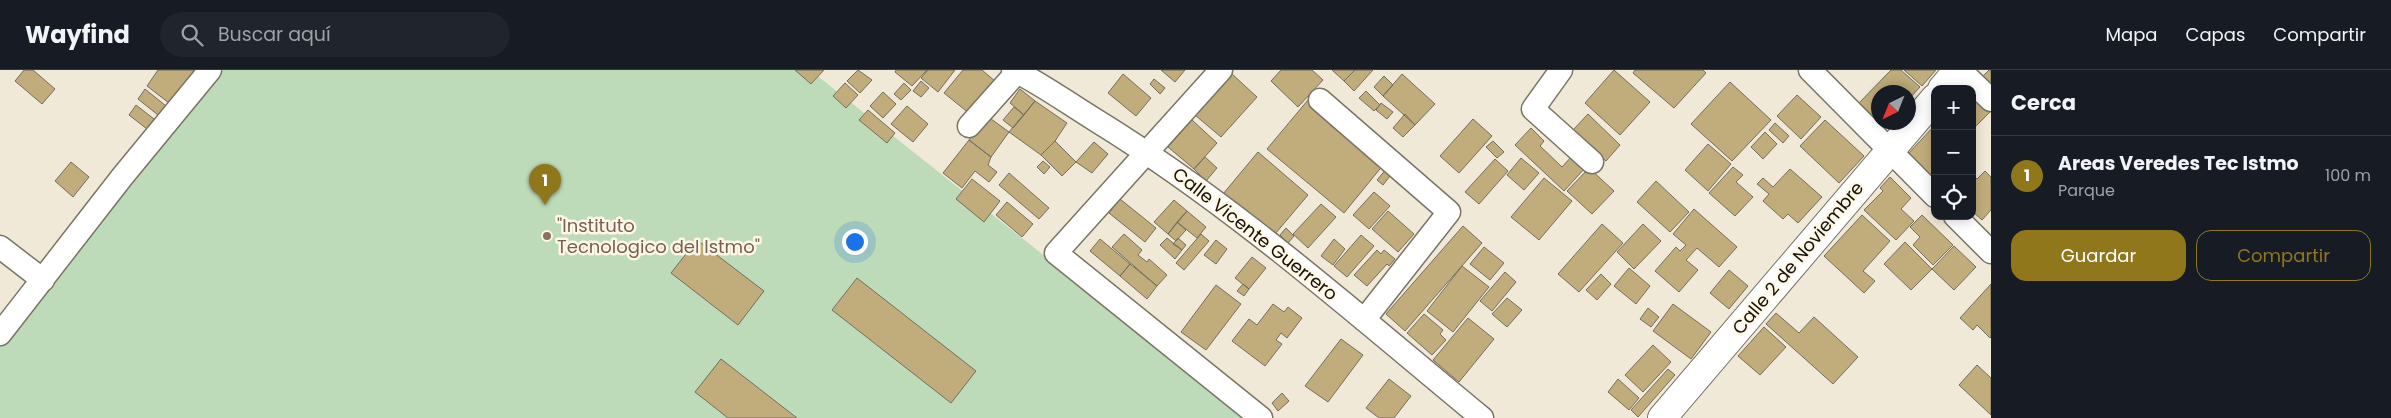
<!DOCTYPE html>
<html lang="es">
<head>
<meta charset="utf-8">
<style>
  body { margin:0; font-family:Poppins,sans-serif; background:#20242c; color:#f1f3f6 }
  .controls { position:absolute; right:15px; top:15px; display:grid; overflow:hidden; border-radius:10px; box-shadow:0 2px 12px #0003 }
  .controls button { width:45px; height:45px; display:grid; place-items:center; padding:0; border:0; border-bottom:1px solid #363941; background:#171b24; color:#f1f3f6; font:25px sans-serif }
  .compass { position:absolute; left:1871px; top:15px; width:45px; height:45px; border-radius:50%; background:#171b24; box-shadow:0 2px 12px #0003; rotate:223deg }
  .you { position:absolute; left:854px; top:171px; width:18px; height:18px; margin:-12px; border:4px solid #fff; border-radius:50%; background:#1a73e8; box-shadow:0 0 0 8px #1a73e833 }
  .badge { display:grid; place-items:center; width:32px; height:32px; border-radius:50%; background:#90771c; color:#fff; font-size:16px; font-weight:700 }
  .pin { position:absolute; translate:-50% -41px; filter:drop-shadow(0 1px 2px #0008) }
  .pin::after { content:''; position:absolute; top:26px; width:18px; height:15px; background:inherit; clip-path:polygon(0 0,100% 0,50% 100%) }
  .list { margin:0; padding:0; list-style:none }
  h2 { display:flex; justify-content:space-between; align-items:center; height:65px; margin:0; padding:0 20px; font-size:21px }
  h2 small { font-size:16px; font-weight:400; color:#9ea1a6 }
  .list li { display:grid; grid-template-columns:32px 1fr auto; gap:15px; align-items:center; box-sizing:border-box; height:80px; padding:0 20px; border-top:1px solid #363941 }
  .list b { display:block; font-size:19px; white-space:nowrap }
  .list p { margin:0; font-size:16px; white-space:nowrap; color:#9ea1a6 }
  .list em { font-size:16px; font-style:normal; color:#9ea1a6 }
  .actions { display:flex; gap:10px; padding:15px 20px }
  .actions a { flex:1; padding:11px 0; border:1px solid #90771c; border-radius:15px; text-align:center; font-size:18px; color:#90771c }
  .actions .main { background:#90771c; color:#fff }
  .icon { flex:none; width:28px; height:28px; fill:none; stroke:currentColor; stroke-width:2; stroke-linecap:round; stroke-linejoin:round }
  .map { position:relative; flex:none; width:1991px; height:348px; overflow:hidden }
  header { display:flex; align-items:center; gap:30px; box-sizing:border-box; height:70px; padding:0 25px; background:#171b24; border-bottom:1px solid #363941 }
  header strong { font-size:24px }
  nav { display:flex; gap:28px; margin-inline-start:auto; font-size:18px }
  .search { width:350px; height:45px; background:#20242c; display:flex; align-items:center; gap:12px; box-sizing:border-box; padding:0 18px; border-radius:28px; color:#9ea1a6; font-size:19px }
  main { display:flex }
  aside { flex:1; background:#171b24 }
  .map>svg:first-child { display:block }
  .green { fill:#bddab9 }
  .building { fill:#c0ad7b; stroke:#746e5e }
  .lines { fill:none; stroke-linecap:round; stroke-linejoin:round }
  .street-casing { stroke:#7a7465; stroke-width:25 }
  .secondary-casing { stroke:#7a7465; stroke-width:30 }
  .street { stroke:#fff; stroke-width:22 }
  .secondary { stroke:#fff; stroke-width:28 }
  .education-dot { fill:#8d6e63; stroke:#fef7e5; stroke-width:2 }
  .labels { text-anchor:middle; stroke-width:5; stroke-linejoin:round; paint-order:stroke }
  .education-label { font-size:18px; fill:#785e54; stroke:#fef7e5; text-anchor:start }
  .street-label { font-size:18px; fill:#13110b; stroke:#fef7e5 }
</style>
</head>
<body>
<header>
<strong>Wayfind</strong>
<div class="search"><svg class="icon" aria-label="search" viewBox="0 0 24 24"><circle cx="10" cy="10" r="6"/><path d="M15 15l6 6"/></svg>Buscar aquí</div>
<nav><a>Mapa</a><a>Capas</a><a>Compartir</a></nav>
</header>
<main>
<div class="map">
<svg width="1991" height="348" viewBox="0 0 1991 348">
  <rect width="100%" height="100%" fill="#f1e9d8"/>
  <path class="green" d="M220,0H810L1249,348H0V270Z"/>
  <path class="building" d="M24,0H33L55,19L42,34L15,11Z
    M158,0H198L169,33L147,16Z
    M795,0H824L811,14Z
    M858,0L872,10L860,23L847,11Z
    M896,0H927L912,16L895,2Z
    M928,0H955L938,22L921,8Z
    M963,0H982L996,12L970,44L944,23Z
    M1161,0H1185L1175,12Z
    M1281,0H1312L1323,10L1298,37L1271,11Z
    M1332,0H1355L1344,11Z
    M1355,0H1373L1354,21L1344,11Z
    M1614,0L1650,32L1620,65L1585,33Z
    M1635,0H1703L1706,3L1674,38L1633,3Z
    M1891,0H1901L1920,17L1908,30V22H1878V52H1888L1883,57L1858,34Z
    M1904,0H1936L1922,16Z
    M1989,0H1991V17L1981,8Z
    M1123,4L1151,28L1136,46L1108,23Z
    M1232,4L1257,27L1221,67L1195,45Z
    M1402,4L1435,34L1415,55L1383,26Z
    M1384,6L1393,15L1383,26L1374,17Z
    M1154,9L1165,18L1160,24L1150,14Z
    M921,11L929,18L921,27L913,21Z
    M1730,12L1771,50L1732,91L1691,54Z
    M845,13L858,25L846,38L833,26Z
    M904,13L911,20L901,30L894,24Z
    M145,19L166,36L158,45L138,29Z
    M1020,19L1035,31L1024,45L1010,33Z
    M1972,19L1991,34V41L1972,60Z
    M1366,21L1380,35L1374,41L1359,28Z
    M883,22L896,34L883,48L870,36Z
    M1797,25L1821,47L1801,69L1777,46Z
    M1308,30L1384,94L1344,143L1267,79Z
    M1035,31L1067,53L1055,71L1041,85L1009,62Z
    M1381,33L1393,42L1387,49L1376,40Z
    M136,35L154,49L147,59L129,45Z
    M907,36L928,54L913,72L891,54Z
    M1014,37L1024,45L1013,58L1003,50Z
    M868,40L895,63L887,73L859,50Z
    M1405,44L1415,55L1403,67L1393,58Z
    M1588,44L1620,75L1606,91L1573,60Z
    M987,46L1009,62L991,87L969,70Z
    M1473,49L1492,66L1459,103L1440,86Z
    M1192,50L1217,73L1194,99L1168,77Z
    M1825,50L1864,86L1839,113L1800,76Z
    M1775,53L1789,66L1783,73L1769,60Z
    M1935,55V110L1908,84Z
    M1531,58L1544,71L1540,76L1562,97L1572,86L1585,98L1564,121L1515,75Z
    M1765,62L1777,74L1763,89L1751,77Z
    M969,70L991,87L988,95L997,102L989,112L975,101L962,118L943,103Z
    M1055,71L1076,92L1062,106L1041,85Z
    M1493,71L1504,82L1497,88L1486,77Z
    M1094,72L1108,84L1092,103L1076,92Z
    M1708,74L1731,94L1708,121L1685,100Z
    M1258,82L1308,125L1275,164L1223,124Z
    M1205,87L1217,98L1206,111L1194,99Z
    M1521,88L1539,103L1524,120L1507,105Z
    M1495,89L1508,101L1479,134L1465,122Z
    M1043,91L1050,97L1044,104L1037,97Z
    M71,92L89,107L73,127L55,111Z
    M1388,97L1393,102L1383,115L1377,110Z
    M1733,97L1743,105L1736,112L1753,127L1735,146L1709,123Z
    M1589,98L1614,121L1592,144L1567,121Z
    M1790,99L1822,127L1798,153L1788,144L1783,149L1763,131L1769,124L1757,114L1763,108L1773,117Z
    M1985,101L1991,107V140L1982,150L1972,141V105L1977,109Z
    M1009,103L1049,138L1039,149L999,115Z
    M1890,107L1911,128L1901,139L1914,151L1896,170L1864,140L1883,121L1880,118Z
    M1544,108L1572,131L1539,170L1511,147Z
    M972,109L1000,131L984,152L956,129Z
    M1656,111L1689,142L1670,162L1637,132Z
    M1374,122L1390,136L1369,159L1353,145Z
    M1120,129L1156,158L1145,172L1109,143Z
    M1174,130L1187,141L1168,164L1154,152Z
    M1007,132L1033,154L1022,167L996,145Z
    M1321,134L1336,147L1308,178L1293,164Z
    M1694,139L1737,177L1719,197L1697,178L1686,190L1698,200L1679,222L1655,201L1676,177L1680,181L1686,175L1673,164Z
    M1187,141L1206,157L1197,168L1177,152Z
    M1388,141L1414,164L1398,182L1372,159Z
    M1862,145L1890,171L1863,201L1875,211L1864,223L1824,186Z
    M1922,145L1953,175L1933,195L1913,175L1920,167L1910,157Z
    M1177,152L1186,160L1176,171L1168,164Z
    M1602,154L1623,173L1579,222L1558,204Z
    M1643,154L1661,171L1634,199L1617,182Z
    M1463,156L1482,173L1405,261L1386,244Z
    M1286,158L1294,166L1288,173L1280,165Z
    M1124,164L1142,180L1138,185L1147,192L1149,189L1167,205L1157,216L1112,177Z
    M1201,164L1209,171L1184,200L1176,193Z
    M1361,165L1374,176L1347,207L1334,196Z
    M1167,168L1182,180L1175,189L1160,175Z
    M1178,168L1186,175L1182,180L1173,174Z
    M1100,169L1130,194L1120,206L1090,181Z
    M1334,169L1345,179L1333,195L1321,186Z
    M697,170L764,221L738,255L671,203Z
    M1216,170L1227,179L1216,194L1204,185Z
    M1905,172L1932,199L1911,220L1884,194Z
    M1954,176L1976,197L1954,220L1932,199Z
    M1484,177L1504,193L1490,210L1470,194Z
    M1377,180L1381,184L1384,180L1395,189L1389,196L1387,194L1367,216L1354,205Z
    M1252,187L1266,198L1249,219L1235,208Z
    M1130,194L1157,216L1147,229L1120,206Z
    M1462,196L1489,217L1453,262L1427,241Z
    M1629,198L1650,216L1636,234L1614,216Z
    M1729,200L1748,216L1729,239L1710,223Z
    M1505,202L1516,212L1492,241L1480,231Z
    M1601,204L1611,214L1597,230L1586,220Z
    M857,208L976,301L951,333L832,240Z
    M1243,214L1249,219L1244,226L1237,221Z
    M1991,214V267L1990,268L1977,255L1973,260L1960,248Z
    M1216,215L1241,234L1206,280L1181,262Z
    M1507,228L1522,240L1507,257L1492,244Z
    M1273,234L1284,242L1288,237L1302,248L1287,268L1281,263L1276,270L1282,274L1265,296L1232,271L1249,249L1257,255Z
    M1673,234L1711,262L1691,289L1653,261Z
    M1648,238L1659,247L1651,257L1640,249Z
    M1776,243L1799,263L1814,247L1858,287L1833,314L1766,254Z
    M1424,244L1443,260L1440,264L1446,270L1432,285L1407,263Z
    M1468,248L1494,269L1459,312L1433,290Z
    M1764,257L1786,277L1760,305L1738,286Z
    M1341,269L1363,285L1328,332L1305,316Z
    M1653,275L1671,292L1643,322L1625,305Z
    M721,289L797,348H728L695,322Z
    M1977,295L1991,308V345L1959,315Z
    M1668,299L1675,305L1638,347L1631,340Z
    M1389,309L1411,326L1394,348H1379L1366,338Z
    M1618,309L1639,328L1629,340L1608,322Z
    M1282,323L1289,331L1278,341L1272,333Z"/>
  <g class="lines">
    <defs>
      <path id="street" d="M1013,0C1042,14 1069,34 1097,51C1235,136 1357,245 1482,348
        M1221,0L1056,183L1261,348
        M1561,0L1533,39L1592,92
        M1810,0L1935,126
        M1960,0L1991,30
        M1320,30L1449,142L1364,250
        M969,56L1017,2
        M1955,146L1991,182
        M0,177L43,210
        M0,264L122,107L210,0"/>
      <path id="secondary" d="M1942,19L1958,0
        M1662,348L1935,28"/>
    </defs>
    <use href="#street" class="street-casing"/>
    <use href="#secondary" class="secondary-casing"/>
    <use href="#street" class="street"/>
    <use href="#secondary" class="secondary"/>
  </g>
  <circle class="education-dot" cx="547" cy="166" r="5"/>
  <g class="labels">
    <g class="education-label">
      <text x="557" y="162">"Instituto<tspan x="557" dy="21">Tecnologico del Istmo"</tspan></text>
    </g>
    <g class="street-label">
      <text transform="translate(1255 164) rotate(38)" y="6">Calle Vicente Guerrero</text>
      <text transform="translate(1798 188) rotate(-50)" y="6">Calle 2 de Noviembre</text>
    </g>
  </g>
</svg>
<div class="controls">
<button>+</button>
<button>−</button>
<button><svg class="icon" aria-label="locate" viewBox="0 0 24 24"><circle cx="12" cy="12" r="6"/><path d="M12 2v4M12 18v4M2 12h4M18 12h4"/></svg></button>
</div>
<svg class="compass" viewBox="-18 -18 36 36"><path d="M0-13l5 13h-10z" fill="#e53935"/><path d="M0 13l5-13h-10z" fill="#9ea1a6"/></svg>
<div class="you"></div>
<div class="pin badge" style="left:545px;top:135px">1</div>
</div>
<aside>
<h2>Cerca<small></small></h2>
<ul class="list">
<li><span class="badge">1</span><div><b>Areas Veredes Tec Istmo</b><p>Parque</p></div><em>100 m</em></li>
</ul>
<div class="actions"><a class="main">Guardar</a><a>Compartir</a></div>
</aside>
</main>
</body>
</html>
